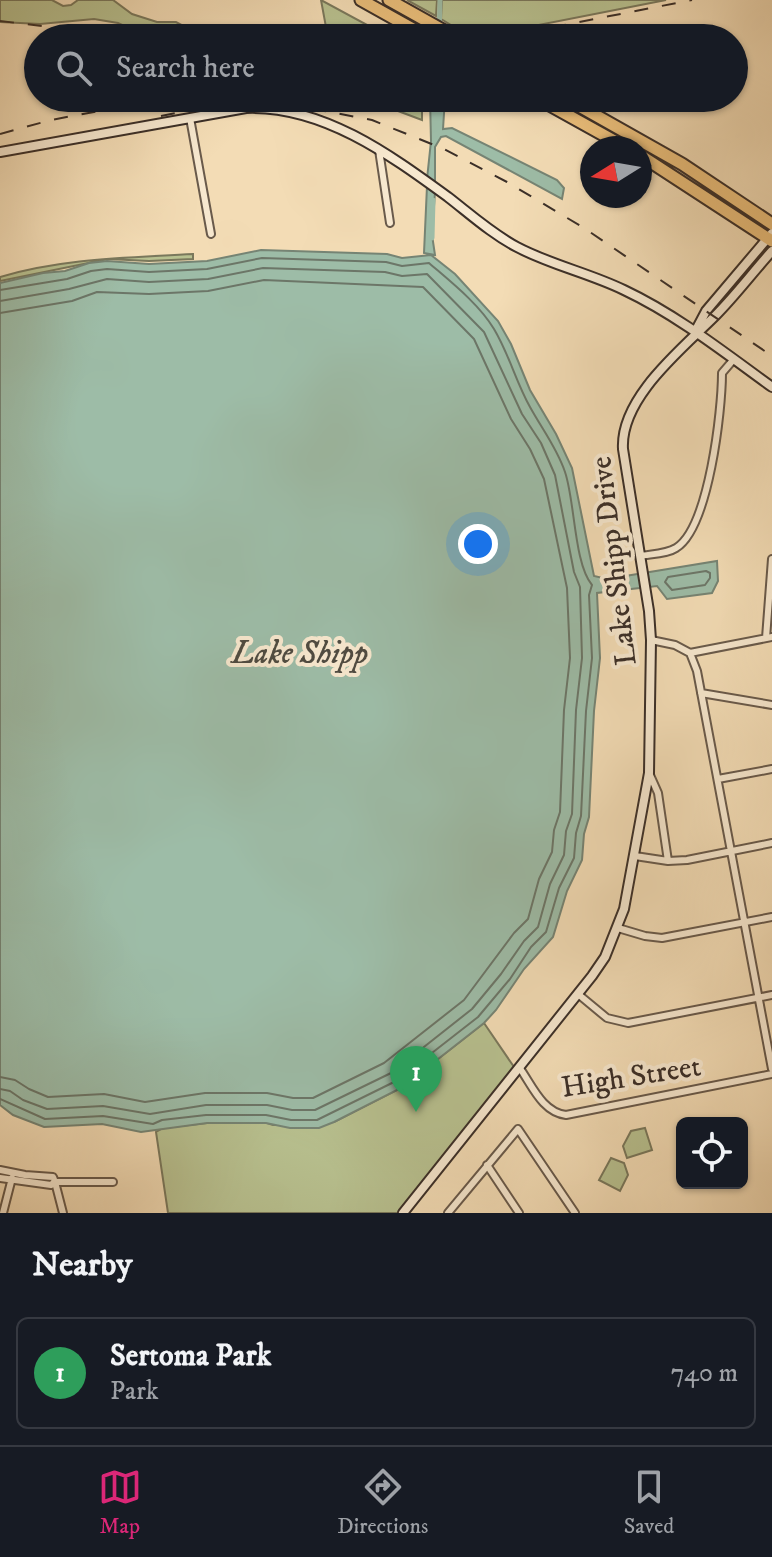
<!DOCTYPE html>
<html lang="en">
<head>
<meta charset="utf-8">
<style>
  body { margin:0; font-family:"IM FELL DW Pica",serif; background:#242831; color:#f1f3f6 }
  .controls { position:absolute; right:24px; bottom:24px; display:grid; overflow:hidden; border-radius:12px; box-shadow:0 2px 6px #0004 }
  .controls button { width:72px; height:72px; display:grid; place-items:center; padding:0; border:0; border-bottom:2px solid #363941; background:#171b24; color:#f1f3f6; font:40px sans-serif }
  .compass { position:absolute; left:580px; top:136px; width:72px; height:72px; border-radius:50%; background:#171b24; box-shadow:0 2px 6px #0004; rotate:259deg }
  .you { position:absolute; left:478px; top:544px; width:28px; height:28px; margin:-20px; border:6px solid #fff; border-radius:50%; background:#1a73e8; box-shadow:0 0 0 12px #1a73e833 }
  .badge { display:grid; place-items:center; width:52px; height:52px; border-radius:50%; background:#db2777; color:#fff; font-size:26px; font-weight:700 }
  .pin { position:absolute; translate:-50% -66px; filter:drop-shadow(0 2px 4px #0008) }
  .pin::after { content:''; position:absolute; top:42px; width:28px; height:24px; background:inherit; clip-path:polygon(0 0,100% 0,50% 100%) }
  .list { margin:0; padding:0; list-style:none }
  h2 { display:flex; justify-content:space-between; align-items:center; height:104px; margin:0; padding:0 32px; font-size:34px }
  h2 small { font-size:26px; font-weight:400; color:#9ea1a6 }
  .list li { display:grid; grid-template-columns:52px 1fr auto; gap:24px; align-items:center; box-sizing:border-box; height:112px; margin:0 16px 16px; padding:0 16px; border:2px solid #363941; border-radius:12px }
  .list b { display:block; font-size:30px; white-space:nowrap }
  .list p { margin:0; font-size:26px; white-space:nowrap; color:#9ea1a6 }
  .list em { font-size:26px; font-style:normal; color:#9ea1a6 }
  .icon { flex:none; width:44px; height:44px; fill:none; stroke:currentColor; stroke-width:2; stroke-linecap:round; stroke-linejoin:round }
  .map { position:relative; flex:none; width:772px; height:1213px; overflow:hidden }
  .search { position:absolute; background:#171b24; box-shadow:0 2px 6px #0004; left:24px; right:24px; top:24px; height:88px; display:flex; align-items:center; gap:20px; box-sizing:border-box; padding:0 28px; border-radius:44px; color:#9ea1a6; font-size:30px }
  .sheet { height:232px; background:#171b24 }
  nav { display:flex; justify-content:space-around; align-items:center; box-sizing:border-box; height:112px; border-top:2px solid #363941; background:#171b24; font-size:22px; color:#9ea1a6 }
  nav a { display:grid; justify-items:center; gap:4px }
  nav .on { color:#db2777 }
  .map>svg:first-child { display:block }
  .green { fill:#b8c190; stroke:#7a785c; stroke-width:2 }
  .water { fill:#9dbca7; stroke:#768474; stroke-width:2 }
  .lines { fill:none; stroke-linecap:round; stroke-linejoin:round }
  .shore { stroke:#6c7668; stroke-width:2 }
  .canal { stroke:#9dbca7; stroke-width:5 }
  .street-casing { stroke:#695a4b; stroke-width:10 }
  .secondary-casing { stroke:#3b2f28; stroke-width:12 }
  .highway-casing { stroke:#3b2f28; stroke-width:15 }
  .street { stroke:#f7e8cf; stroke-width:6 }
  .secondary { stroke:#f7e8cf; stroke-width:8 }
  .highway { stroke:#eabe7a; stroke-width:11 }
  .rail { stroke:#3b2f28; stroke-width:2; stroke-dasharray:14 14; stroke-linecap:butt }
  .labels { text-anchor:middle; stroke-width:8; stroke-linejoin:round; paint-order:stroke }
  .street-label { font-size:30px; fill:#3b2f28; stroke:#f7e8cf }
  .water-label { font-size:32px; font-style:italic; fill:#4f4b41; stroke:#f7e8cf }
</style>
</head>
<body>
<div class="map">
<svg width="772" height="1213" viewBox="0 0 772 1213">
  <rect width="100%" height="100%" fill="#f3dcb5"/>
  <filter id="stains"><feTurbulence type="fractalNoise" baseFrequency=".0025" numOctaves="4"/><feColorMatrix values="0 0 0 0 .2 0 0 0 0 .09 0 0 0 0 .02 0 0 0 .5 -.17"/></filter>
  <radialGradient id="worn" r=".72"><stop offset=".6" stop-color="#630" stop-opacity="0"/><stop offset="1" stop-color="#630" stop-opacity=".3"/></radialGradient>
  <path class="green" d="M0,0H52L63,6L71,5L78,0H113L132,14L157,22H176L197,33V38H164L135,31L118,23L94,19L40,24L0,22Z
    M321,0L382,33L385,38H328Z
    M407,0H437L436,16Z
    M442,0H666L498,33C480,47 458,29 441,19Z
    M363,98H422V120L366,99Z
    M193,254V259L149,261L108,259L0,281V277C64,258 128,258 193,254Z
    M484,1023L514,1067L398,1213H168L156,1132L163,1128L207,1123H267L273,1125L334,1122L401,1088Z
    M645,1128L652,1150L627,1158L623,1146L631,1131Z
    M611,1158L624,1163L628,1175L620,1191L599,1180Z"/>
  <path class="water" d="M430,98H445L443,129L452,128L557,180L564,188L562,199L446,136L441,137L435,147V185L427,179L431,141Z
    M427,186L435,192L432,235L435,255L424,253Z
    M261,250L387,254L402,258L431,255L455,274L498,321L511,344L530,390L556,434L572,468L594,576L607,579L717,561L718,581L712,593L667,599L657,586L597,593L600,658L594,711L589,817L584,834L582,860L567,891L553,937L524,969L496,1010L484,1023L401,1088L334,1122L319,1128H290L266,1123H207L141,1132L102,1124L44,1127L13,1115L0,1105V283L43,273L65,271L89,263L107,261L149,264L207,261Z"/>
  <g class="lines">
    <path class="shore" d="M0,290L67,279L91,271L107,269L149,272L207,269L262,258L386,262L402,266L429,263C451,282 479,304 494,329C509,354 516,382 530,407C542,429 557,448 565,472C575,501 574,564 592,585L589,595L592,658L586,711L581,816L576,833L574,858L559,888L546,932L531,947L510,979L478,1017L396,1081L317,1120H291L266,1115H206L162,1120L153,1124L103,1116L45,1119L0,1099
      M0,301L69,289L107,279L149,282L208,279L263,268L385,272L402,276L427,274L484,332L522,414L541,443L555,475L574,572L580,587L582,658L576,710L572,814L566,831L564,855L550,884L538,927L524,941L501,974L472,1009L391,1073L315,1110H292L267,1105H206L150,1114L103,1106L47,1109L23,1100L10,1091L0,1089
      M0,313L72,301L97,292L149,294L208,291L264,280L423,287L474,339L511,419L530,449L544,479L567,588L570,658L564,710L560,812L554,830L552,852L539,879L528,919L514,933L464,1000L384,1063L313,1098H293L267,1093H205L145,1102L104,1094L48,1097L29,1089L15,1080L0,1077
      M706,571L710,573V578L705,585L672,590L665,582L668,577Z"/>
    <path class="canal" d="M439,38L440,0
      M432,238L433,200"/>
    <defs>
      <path id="street" d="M190,118L211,234
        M379,150L390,223
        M640,556C651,554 667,554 676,548C709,528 722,410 722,373L734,359
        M766,638L772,559
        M651,640L675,645L690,653L772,637
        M690,653L697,671L772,1069
        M701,693L772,705
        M650,775L658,793L668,861
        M718,779L772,769
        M635,856L668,861L687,860L772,843
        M618,928L645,936L662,938L772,917
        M578,994L607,1018L628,1023L772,995
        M519,1067C532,1085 542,1112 566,1115L772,1074
        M487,1165L519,1213
        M0,1170L25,1175L53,1177L55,1182
        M0,1178L51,1185L55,1182H113
        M55,1182L63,1213
        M3,1213L12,1178
        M448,1213L518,1129L575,1213"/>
      <path id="secondary" d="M0,152L246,108C322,105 389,154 448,197C470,214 492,234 517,247C551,265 589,273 624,290C677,315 725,353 772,387
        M697,328L706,311L772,233
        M403,1213L592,976L605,957L624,909L649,773L651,640L649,611L623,449C620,398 682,349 715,316C735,296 753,272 772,251"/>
      <path id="highway" d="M361,0L429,38
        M389,0L457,38
        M537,98L627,148
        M565,98L682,164L772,224
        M640,155L772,241"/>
    </defs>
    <use href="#street" class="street-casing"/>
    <use href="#secondary" class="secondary-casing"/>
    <use href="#highway" class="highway-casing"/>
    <use href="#street" class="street"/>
    <use href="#secondary" class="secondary"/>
    <use href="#highway" class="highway"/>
    <path class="rail" d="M0,21L145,38
      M497,38L692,0
      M257,98L372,120L444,149L507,182L584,228L772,356
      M161,116L242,100L267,101
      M0,134L51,120L168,98"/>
  </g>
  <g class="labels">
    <g class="street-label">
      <text transform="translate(613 561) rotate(-97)" y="10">Lake Shipp Drive</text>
      <text transform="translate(631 1076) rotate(-9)" y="10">High Street</text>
    </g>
    <g class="water-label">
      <text x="300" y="663">Lake Shipp</text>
    </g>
  </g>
  <rect width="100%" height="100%" filter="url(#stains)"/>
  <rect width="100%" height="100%" fill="url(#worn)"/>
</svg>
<div class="controls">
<button><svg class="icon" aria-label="locate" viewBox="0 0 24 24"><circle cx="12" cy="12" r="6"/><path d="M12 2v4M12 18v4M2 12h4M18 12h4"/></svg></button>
</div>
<svg class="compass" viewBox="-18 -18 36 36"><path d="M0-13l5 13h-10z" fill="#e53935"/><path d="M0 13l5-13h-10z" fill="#9ea1a6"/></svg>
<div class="you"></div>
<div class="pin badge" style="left:416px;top:1112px;background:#2e9e5b">1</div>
<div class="search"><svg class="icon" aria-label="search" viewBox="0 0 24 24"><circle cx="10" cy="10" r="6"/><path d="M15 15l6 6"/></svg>Search here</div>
</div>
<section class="sheet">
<h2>Nearby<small></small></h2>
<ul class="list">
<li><span class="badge" style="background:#2e9e5b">1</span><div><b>Sertoma Park</b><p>Park</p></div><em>740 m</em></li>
</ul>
</section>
<nav>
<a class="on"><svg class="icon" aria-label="map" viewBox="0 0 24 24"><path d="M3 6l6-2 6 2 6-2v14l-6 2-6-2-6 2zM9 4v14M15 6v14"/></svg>Map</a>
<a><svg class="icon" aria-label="directions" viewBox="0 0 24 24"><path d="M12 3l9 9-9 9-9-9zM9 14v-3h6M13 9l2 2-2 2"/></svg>Directions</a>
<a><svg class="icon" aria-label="saved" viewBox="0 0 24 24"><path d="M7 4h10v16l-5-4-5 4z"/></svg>Saved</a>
</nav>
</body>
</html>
